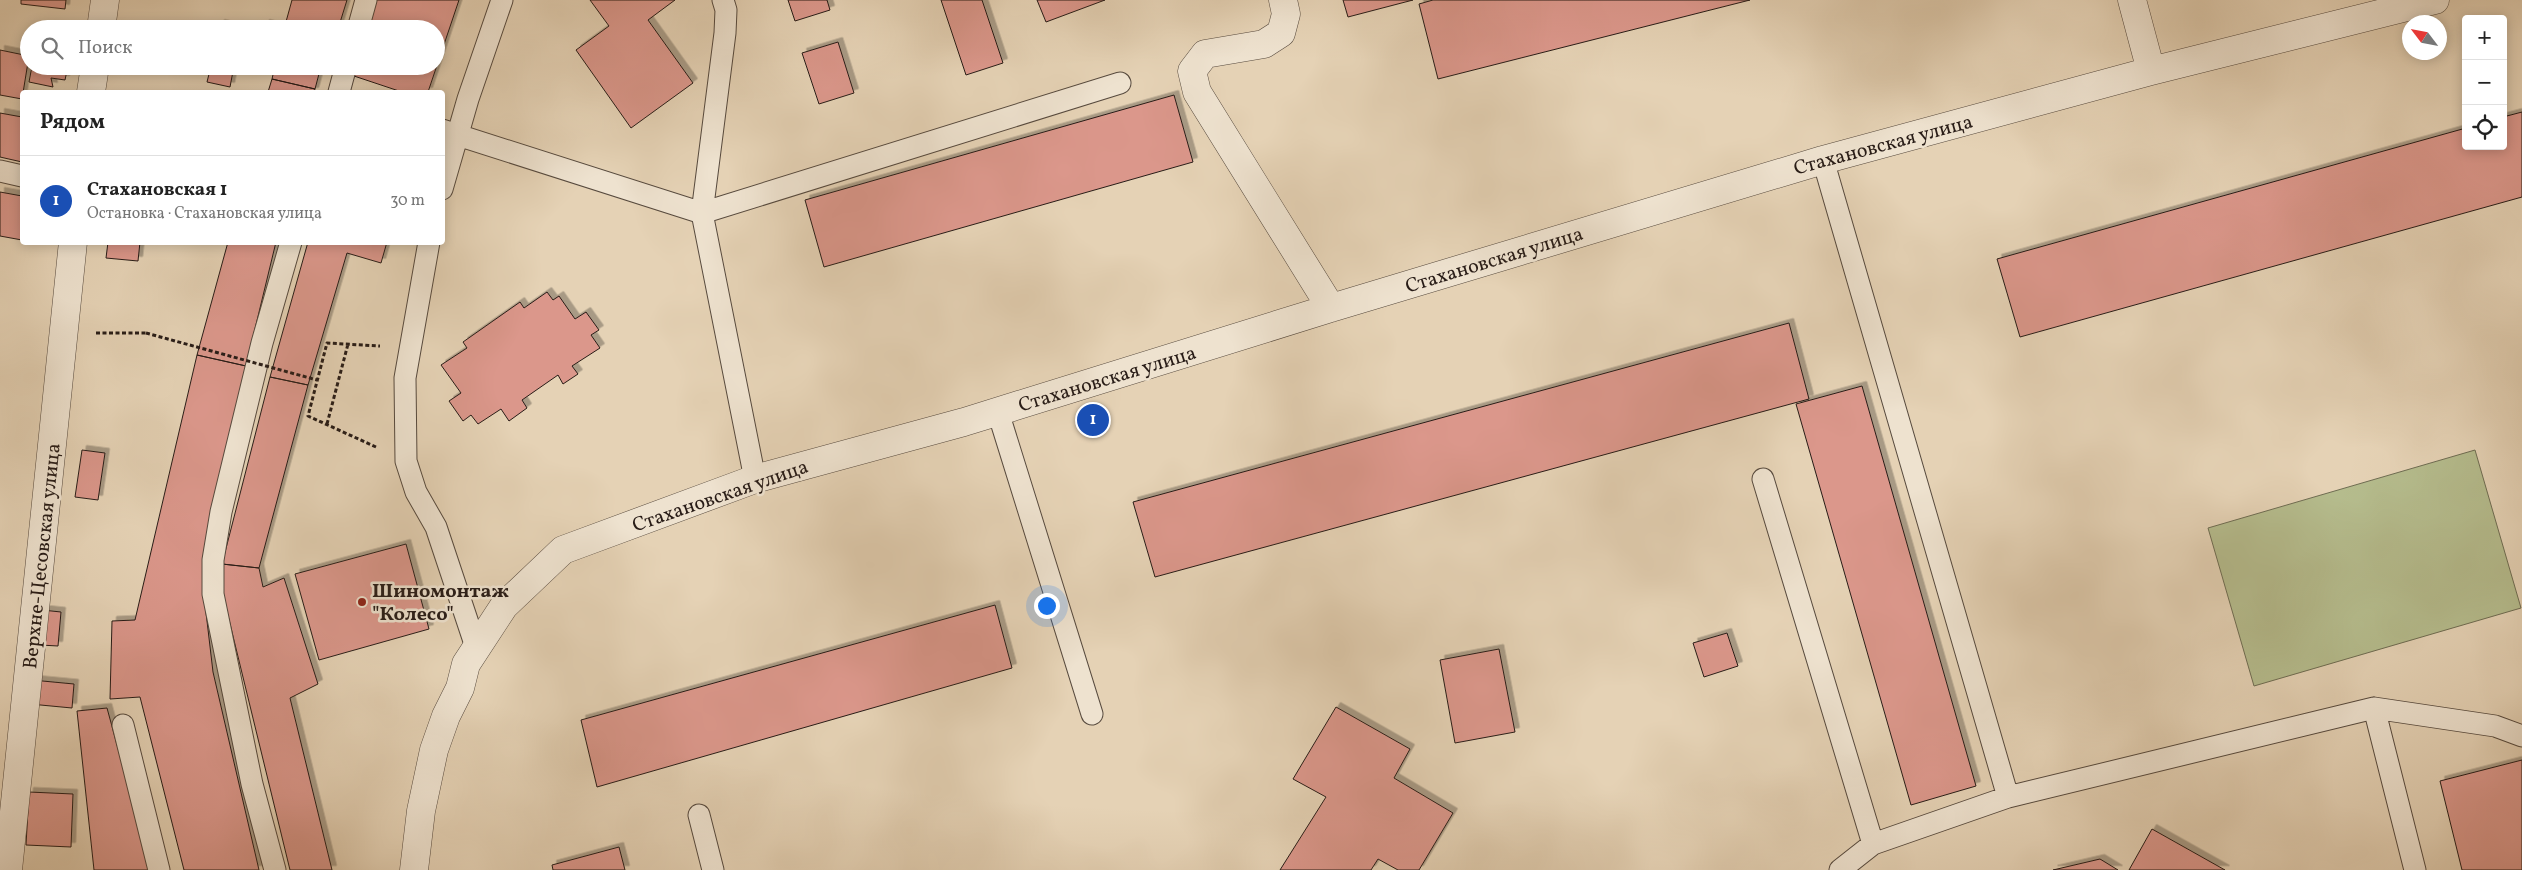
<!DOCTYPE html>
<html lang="ru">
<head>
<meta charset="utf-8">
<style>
  body { margin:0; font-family:Vollkorn,serif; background:#f6f6f6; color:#222 }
  .controls { position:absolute; right:15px; top:15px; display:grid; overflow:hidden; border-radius:5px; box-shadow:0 2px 12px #0003 }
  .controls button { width:45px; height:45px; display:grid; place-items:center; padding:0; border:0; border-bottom:1px solid #e0e0e0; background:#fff; color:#222; font:25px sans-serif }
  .compass { position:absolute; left:2402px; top:15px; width:45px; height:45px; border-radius:50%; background:#fff; box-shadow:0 2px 12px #0003; rotate:302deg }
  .you { position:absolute; left:1046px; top:605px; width:18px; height:18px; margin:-12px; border:4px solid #fff; border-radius:50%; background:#1a73e8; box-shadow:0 0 0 8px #1a73e833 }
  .badge { display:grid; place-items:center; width:32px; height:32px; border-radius:50%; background:#8f2418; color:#fff; font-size:16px; font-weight:700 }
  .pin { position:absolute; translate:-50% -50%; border:2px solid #fff; box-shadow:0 1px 5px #0006 }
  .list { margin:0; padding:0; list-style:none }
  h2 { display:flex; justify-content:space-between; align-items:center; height:65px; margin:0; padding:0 20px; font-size:21px }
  h2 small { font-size:16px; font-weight:400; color:#767676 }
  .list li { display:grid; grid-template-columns:32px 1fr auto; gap:15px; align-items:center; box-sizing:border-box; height:90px; padding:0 20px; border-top:1px solid #e0e0e0 }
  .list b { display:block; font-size:19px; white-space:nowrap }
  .list p { margin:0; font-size:16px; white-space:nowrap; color:#767676 }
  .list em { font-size:16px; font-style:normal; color:#767676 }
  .icon { flex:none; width:28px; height:28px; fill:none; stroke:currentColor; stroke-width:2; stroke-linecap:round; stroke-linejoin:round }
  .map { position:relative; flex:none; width:2522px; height:870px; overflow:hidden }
  .search { position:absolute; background:#fff; box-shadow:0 2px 12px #0003; left:20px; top:20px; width:425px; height:55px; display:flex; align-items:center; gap:12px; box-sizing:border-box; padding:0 18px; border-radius:28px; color:#767676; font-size:19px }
  .panel { position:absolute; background:#fff; box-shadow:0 2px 12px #0003; left:20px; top:90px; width:425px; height:155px; border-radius:5px }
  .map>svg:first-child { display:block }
  .green { fill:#b5bc8d; stroke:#6e6c52 }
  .building { fill:#db978b; stroke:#281c17; filter:url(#shadow) }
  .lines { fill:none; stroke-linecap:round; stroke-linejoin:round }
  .service-casing { stroke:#574a3e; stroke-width:23 }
  .minor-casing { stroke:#574a3e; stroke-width:29 }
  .path { stroke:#281c17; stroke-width:3; stroke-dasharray:4 2.5; stroke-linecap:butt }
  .service { stroke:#eee2cf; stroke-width:21 }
  .minor { stroke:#eee2cf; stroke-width:28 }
  .path-bridge { stroke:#281c17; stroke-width:3; stroke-dasharray:4 2.5; stroke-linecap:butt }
  .poi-dot { fill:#8f2418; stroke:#eee2cf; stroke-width:2 }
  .labels { text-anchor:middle; stroke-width:5; stroke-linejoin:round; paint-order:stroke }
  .street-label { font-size:20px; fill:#281c17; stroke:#eee2cf }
  .poi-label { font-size:20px; font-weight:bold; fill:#281c17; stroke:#eee2cf; text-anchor:start }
</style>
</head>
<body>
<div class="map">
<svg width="2522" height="870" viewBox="0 0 2522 870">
  <defs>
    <filter id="shadow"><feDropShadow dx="4.5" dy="-4.5" stdDeviation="0" flood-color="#0004"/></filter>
  </defs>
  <rect width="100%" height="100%" fill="#e5d2b5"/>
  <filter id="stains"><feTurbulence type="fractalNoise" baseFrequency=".004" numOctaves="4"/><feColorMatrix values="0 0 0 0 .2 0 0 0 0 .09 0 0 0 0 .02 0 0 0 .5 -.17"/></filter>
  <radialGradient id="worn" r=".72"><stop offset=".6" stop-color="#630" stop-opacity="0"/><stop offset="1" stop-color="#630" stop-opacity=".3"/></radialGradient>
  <path class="green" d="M2475,450L2521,608L2254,686L2208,528Z"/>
  <path class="building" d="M21,0H66L65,9L21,4Z
    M292,0H347L338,29H284Z
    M375,0H459L428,92H402L351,75L354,66H436V29H366Z
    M590,0H675L648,20L693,83L631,128L576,50L609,26Z
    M788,0H827L830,10L795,21Z
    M941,0H982L1003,63L966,75Z
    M1037,0H1105L1046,22Z
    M1343,0H1413L1348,17Z
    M1433,0H1750L1438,79L1419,4Z
    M220,24L240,29H219Z
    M265,24L284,29H264Z
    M838,42L854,93L819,104L802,53Z
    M0,50L29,56L22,99L0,95Z
    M32,66H68L65,80L51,78L53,87L29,82Z
    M211,66H234L230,87L207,82Z
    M275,66H327L325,72L320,70L315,89L272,79Z
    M272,79L315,89L314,92H268Z
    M1174,95L1193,162L824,267L805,200Z
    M2522,112V197L2020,337L1997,259L2466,128V146H2503V117Z
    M0,113L22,117V162L0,157Z
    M0,192L22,196V240L0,236Z
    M108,242H140L138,261L106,258Z
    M228,242H276L246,366L197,355Z
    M308,242H387L381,263L347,253L308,385L270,377Z
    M547,292L553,300L559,296L575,319L586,312L599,330L591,335L600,348L572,366L578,374L563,384L558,375L522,400L527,408L509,421L501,409L478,424L471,415L463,421L449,401L461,393L441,365L467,348L463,342L520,302L524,308Z
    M1789,323L1809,399L1155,577L1133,502Z
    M197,355L246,366L203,562V587L213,672L259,870H184L140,697L110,699L112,621L135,620Z
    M270,377L308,385L259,568L222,564Z
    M1862,386L1976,786L1911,805L1796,404Z
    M82,450L105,453L98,500L75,497Z
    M406,544L429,629L319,660L295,574Z
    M222,564L259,568L263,587L284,578L318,684L290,698L332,870H290L222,591Z
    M995,605L1012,668L597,787L581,720Z
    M42,610L61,612L58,646L40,645Z
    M1727,633L1738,666L1704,677L1693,643Z
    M1499,649L1515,732L1455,743L1440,660Z
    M32,680L74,684L72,708L30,704Z
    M1336,707L1410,749L1394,778L1453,813L1419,870H1398L1378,859L1371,870H1280L1326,797L1293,779Z
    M107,708L151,870H94L77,711Z
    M2522,760V870H2462L2440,781Z
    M29,792L73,794L71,847L26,845Z
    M2152,829L2225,870H2129Z
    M619,847L625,870H553L552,865Z
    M2100,859L2118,870H2053Z"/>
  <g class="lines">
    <defs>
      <path id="service" d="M358,29L366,0
        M339,92L346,66
        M442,130L702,213L725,33L726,10L723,0
        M1823,160L2008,797L2374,708L2415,870
        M0,171L22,176
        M442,189L468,99L502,0
        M429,242L405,378L406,461L416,492L436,527L476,647
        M998,412L1092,714
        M755,479L702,213L1120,83
        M1763,479L1873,844L2008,797
        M2374,708L2495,726L2522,736
        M123,725L159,870
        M699,815L713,870
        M275,870L252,784L213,594V560L221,512L262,343L291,242
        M1840,870L1873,844"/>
      <path id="minor" d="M1283,0L1286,14L1281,33L1264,44L1205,54L1192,71L1197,92L1331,308
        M2132,0L2151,71
        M101,29L105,0
        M91,92L95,66
        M8,870L73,242
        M414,870L421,811L434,750L446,716L460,688L466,664L504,606L563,550L755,479L964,422L1331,308L1823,160L2151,71L2435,0"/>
    </defs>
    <use href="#service" class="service-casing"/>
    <use href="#minor" class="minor-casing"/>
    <path class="path" d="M96,333H146
      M327,424L348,344
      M376,447L308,416L327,343L380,346"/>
    <use href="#service" class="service"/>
    <use href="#minor" class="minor"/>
    <path class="path-bridge" d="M146,333L317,380"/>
  </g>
  <circle class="poi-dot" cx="362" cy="602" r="5"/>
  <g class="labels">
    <g class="street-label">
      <text transform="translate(1883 144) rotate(-15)" y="7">Стахановская улица</text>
      <text transform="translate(1494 259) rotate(-17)" y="7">Стахановская улица</text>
      <text transform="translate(1107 378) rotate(-17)" y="7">Стахановская улица</text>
      <text transform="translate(720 495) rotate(-19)" y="7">Стахановская улица</text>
      <text transform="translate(41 556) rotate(-84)" y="7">Верхне-Цесовская улица</text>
    </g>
    <g class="poi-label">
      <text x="372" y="597">Шиномонтаж<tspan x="372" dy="23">"Колесо"</tspan></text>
    </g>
  </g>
  <rect width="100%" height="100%" filter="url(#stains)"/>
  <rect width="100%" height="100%" fill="url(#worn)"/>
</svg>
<div class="controls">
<button>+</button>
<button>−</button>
<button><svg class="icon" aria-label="locate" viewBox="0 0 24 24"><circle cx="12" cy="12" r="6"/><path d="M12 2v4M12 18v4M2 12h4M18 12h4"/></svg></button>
</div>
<svg class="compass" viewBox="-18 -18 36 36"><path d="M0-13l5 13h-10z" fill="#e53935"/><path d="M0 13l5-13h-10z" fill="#767676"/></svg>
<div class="you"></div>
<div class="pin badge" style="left:1093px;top:420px;background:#1a4fb4">1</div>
<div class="search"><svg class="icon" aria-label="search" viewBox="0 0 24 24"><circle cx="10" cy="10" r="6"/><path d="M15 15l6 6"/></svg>Поиск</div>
<section class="panel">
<h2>Рядом<small></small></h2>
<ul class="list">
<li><span class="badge" style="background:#1a4fb4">1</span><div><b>Стахановская 1</b><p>Остановка · Стахановская улица</p></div><em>30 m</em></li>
</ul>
</section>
</div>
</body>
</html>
